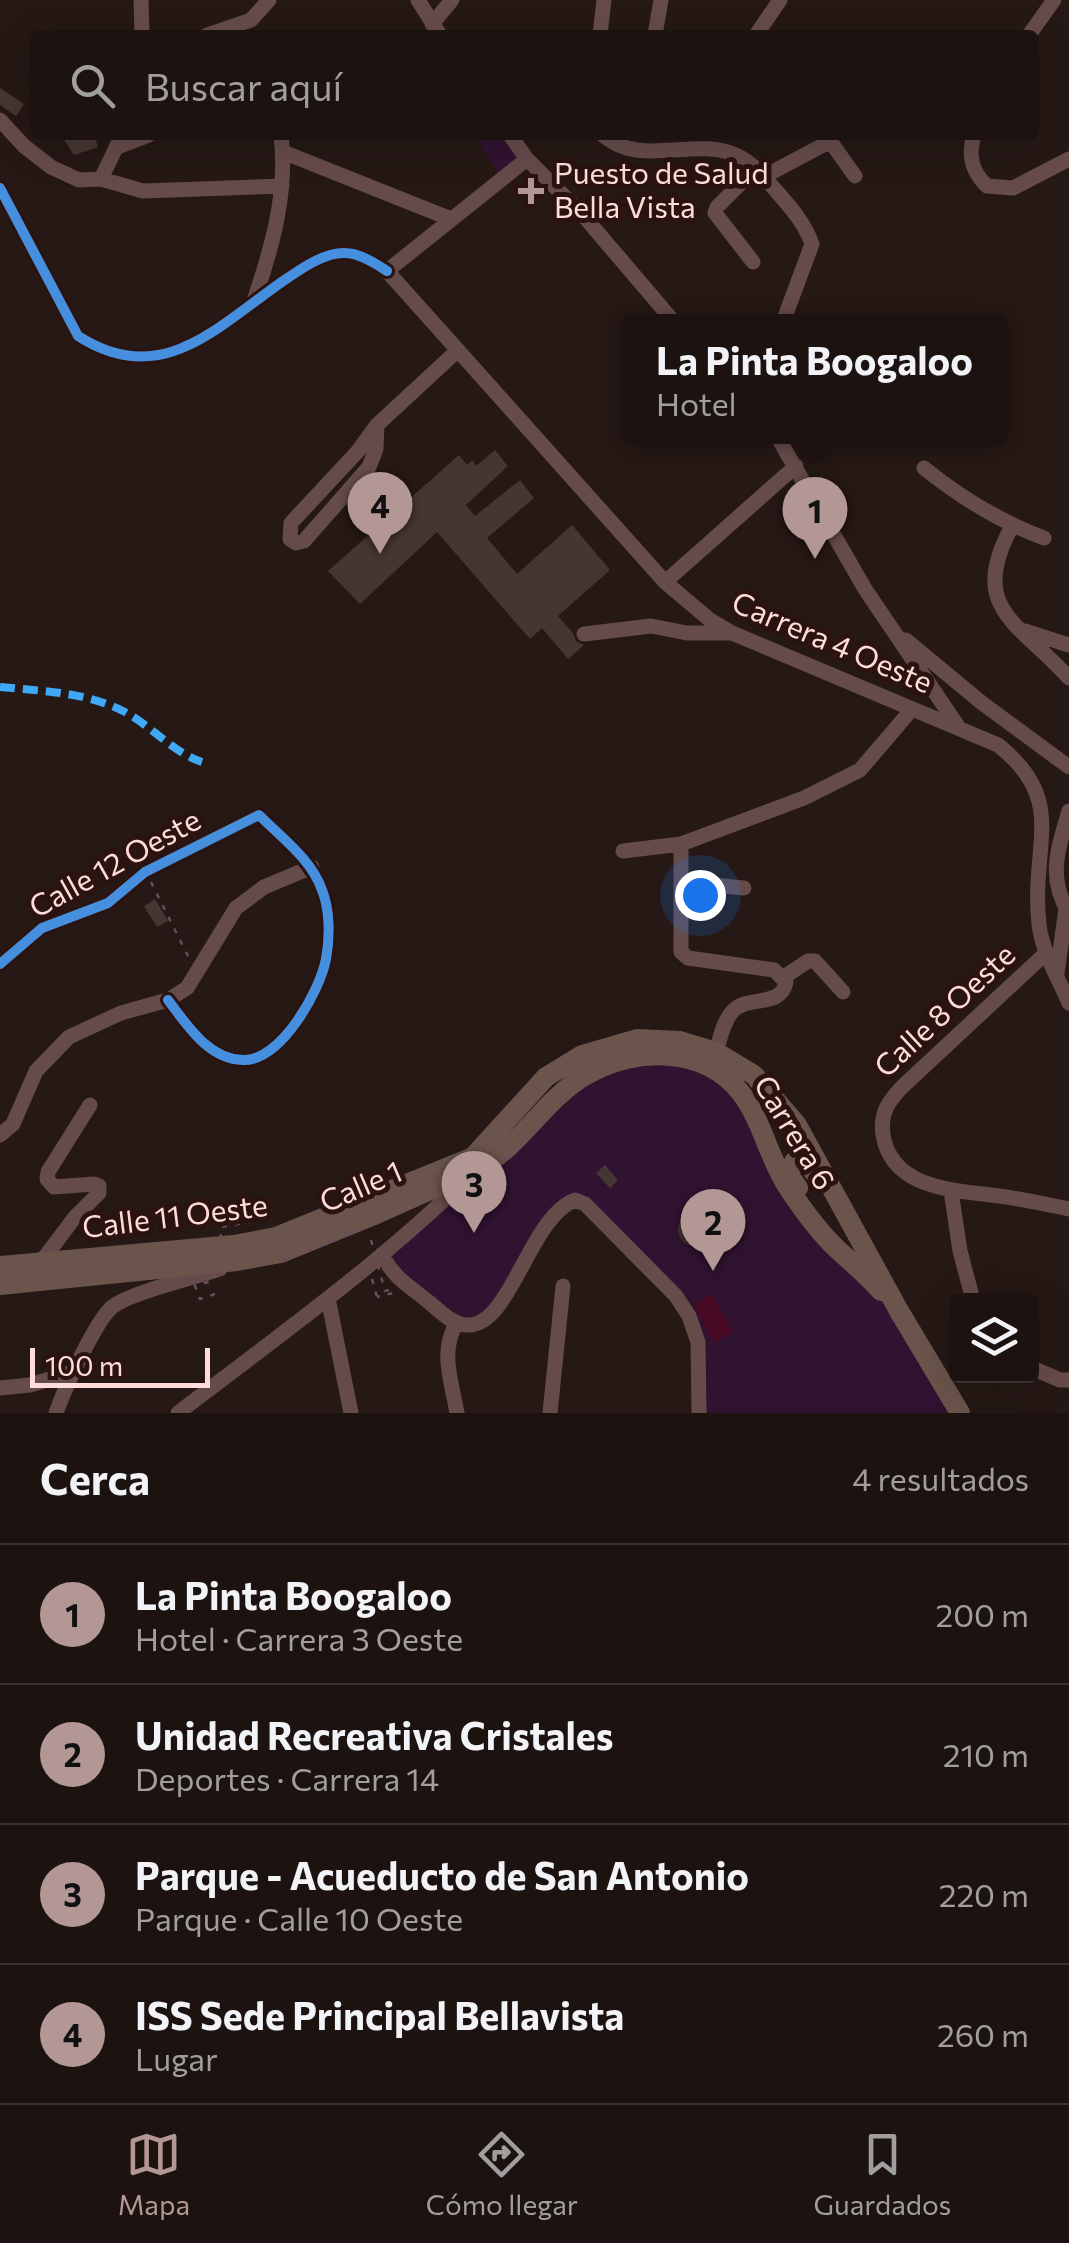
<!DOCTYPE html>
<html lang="es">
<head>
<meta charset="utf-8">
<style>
  body { margin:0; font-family:Commissioner,sans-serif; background:#29201e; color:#f1f3f6 }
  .controls { position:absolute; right:30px; bottom:30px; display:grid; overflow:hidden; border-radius:10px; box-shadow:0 10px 40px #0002 }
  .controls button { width:90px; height:90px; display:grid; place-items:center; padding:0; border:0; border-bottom:2px solid #3a3230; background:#1c1210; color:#f1f3f6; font:50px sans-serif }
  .scale { position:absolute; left:30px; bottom:25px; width:180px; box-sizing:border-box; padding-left:10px; border:5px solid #ffdcd9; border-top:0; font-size:28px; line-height:35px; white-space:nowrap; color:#ffdcd9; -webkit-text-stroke:8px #2b130f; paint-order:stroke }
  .you { position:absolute; left:700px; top:895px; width:35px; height:35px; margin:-25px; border:8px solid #fff; border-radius:50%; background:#1a73e8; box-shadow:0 0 0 15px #1a73e833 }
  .badge { display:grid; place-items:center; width:65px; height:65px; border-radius:50%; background:#b39794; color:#111; font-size:32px; font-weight:700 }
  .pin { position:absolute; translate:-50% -82px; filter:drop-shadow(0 2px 5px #0008) }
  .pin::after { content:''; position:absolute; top:52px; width:35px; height:30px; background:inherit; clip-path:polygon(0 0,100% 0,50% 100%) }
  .popup { position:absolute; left:622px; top:314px; width:385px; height:130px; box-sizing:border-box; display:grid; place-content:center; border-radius:10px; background:#1c1210; filter:drop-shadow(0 2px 8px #0005); font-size:32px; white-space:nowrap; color:#a09e9f }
  .popup b { font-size:38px; color:#f1f3f6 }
  .popup::after { content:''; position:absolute; left:50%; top:100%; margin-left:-20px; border:20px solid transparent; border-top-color:#1c1210 }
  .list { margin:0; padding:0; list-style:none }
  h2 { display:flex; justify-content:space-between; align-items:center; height:130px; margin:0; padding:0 40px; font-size:42px }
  h2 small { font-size:32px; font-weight:400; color:#a09e9f }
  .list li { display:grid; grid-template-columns:65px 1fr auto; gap:30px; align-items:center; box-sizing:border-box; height:140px; padding:0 40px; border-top:2px solid #3a3230 }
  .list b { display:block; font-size:38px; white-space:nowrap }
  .list p { margin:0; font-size:32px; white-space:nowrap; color:#a09e9f }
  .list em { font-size:32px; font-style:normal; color:#a09e9f }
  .icon { flex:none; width:55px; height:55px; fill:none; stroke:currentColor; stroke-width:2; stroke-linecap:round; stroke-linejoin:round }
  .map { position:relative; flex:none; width:1069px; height:1413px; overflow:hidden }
  .search { position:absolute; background:#1c1210; box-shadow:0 10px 40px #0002; left:30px; right:30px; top:30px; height:110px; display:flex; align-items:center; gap:25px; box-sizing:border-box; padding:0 35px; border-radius:10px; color:#a09e9f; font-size:38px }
  .sheet { height:690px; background:#1c1210 }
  nav { display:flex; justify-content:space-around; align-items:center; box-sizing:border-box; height:140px; border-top:2px solid #3a3230; background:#1c1210; font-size:28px; color:#a09e9f }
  nav a { display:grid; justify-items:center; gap:5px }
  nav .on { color:#b39794 }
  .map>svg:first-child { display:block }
  .green { fill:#301331 }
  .water { fill:#480922 }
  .building { fill:#463633 }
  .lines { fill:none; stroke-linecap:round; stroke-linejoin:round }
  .path { stroke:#6d4c5d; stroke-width:2.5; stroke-dasharray:5 8; stroke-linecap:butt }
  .minor { stroke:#664b4b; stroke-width:15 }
  .major { stroke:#6a544c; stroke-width:20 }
  .path-bridge { stroke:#6d4c5d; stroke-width:2.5; stroke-dasharray:5 8; stroke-linecap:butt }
  .major-bridge { stroke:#6a544c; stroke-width:20 }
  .quiet { stroke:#3fa9f5; stroke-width:8; stroke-dasharray:15 8; stroke-linecap:butt }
  .cycleway-casing { stroke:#2b130f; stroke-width:16 }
  .cycleway { stroke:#468fdf; stroke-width:10 }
  .poi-dot { fill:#b39794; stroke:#2b130f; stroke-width:4 }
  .labels { text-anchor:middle; stroke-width:10; stroke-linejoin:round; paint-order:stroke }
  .poi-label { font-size:30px; fill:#ffdcd9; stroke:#2b130f; text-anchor:start }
  .street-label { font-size:30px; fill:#ffdcd9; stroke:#2b130f }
</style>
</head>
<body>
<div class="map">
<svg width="1069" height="1413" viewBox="0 0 1069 1413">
  <rect width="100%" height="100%" fill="#251815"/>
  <path class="green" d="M507,135L522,157L498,172L474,136Z
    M664,1053L733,1085L786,1186L866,1273L960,1413H699L689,1316L596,1212L565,1203L500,1303L467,1326L382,1254L558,1094Z"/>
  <path class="water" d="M712,1294L733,1332L714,1343L693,1304Z"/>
  <path class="building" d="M0,88L24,104L16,116L0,105Z
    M61,135H94L98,147L74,155Z
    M495,450L508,466L466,505L475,516L520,480L534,498L487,538L517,574L572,525L610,570L558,616L573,633L576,641L584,645L568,659L542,628L530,639L437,532L360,604L328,571L459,455L467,465L472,460L476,466Z
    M155,899L168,921L157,927L144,906Z
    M605,1165L618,1180L610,1188L596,1173Z
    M678 1230a16 16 0 1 1 32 0a16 16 0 1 1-32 0Z"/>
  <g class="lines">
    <path class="path" d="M151,882L190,960
      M222,1227L256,1221L257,1225
      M372,1279L377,1297"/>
    <path class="minor" d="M141,0L142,35
      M418,0L440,35
      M432,24L452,0
      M207,35L251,20L269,0
      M600,35L604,0
      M655,35L661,0
      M756,35L780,0
      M1029,35L1054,0
      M0,120L24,146L51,167L79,180L101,179L143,191L282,186
      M510,135L527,159L582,214L674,322
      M603,135C642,169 695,135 738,156C755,165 766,179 778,193C792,209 805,224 812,244L783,322
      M974,135C968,155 971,171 987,186L1013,188L1069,159
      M120,146L149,135
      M283,152L451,219
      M763,177L827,143L833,145L855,176
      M101,179L122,135
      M0,188L78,336C164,391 219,324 289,277C304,267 326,252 345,253C359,253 375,263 387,271L665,582L710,620L732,633L998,745C1069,801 1030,845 1039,924C1042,952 1058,977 1069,1003
      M753,262L715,213L717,207L756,168
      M387,271L527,159
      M254,301C272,247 288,193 281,135
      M377,425L376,449L369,467L304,541L296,543L290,539L291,523L358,451L377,425L458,350
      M777,436L865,589L957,725
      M924,468C961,498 999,521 1044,538
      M1012,526C967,609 1019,622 1069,678
      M665,582L796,466
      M1025,631L1069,645
      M584,634L651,626L687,633H732
      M906,640L982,703L1069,767
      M1069,811C1058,848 1047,878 1069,913
      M681,844V952L688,958L774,970L786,982C781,1009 747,994 732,1012C723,1022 720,1039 716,1052
      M623,851L681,844L804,798L860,770L907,715
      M681,882L744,888
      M1046,953L902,1087C888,1102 880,1113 883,1135C892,1190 956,1190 999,1196C1023,1199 1046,1204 1069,1209
      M0,964L42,928L108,903L145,872L259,815C282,838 311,859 322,890C330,910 330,937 326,959C320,991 281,1061 243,1060C208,1059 187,1025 168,1000
      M1057,974L1066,908
      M784,977L808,961H815L843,992
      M0,1135L13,1124L36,1071L69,1037L121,1013L168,1000L187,988L236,908L264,887L312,867
      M951,1191L960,1251L973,1300
      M382,1254C393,1278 411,1287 430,1303C441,1312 454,1326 469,1325C511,1324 530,1217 575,1200L585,1204L676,1296L689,1316L698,1342L699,1413
      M41,1262L75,1217L99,1193V1186L94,1184L54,1187L47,1179L48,1172L90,1105
      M328,1298L351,1413
      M457,1323C439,1350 452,1383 457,1413
      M1032,1368L1060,1380H1069
      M0,1388L30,1385L73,1372
      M56,1413C64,1390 94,1325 110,1309C124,1294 197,1277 220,1269
      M178,1413C277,1337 380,1264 469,1176
      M550,1413L563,1286"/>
    <path class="major" d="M479,1168C523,1145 544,1098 588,1074C635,1047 705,1046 741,1093C763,1122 769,1160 789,1189C803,1210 819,1232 837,1249C852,1263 867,1275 881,1291
      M798,1188L789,1175L794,1162L808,1163L820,1181
      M0,1266L234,1245L276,1237L473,1157L546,1077L582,1055L637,1039L680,1041L716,1052L754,1075L797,1125L899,1311L960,1413
      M0,1285L237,1261L281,1253L374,1215"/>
    <path class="path-bridge" d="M494,1167L513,1154L571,1092
      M371,1240L385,1291L392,1289L393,1293L377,1297
      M283,1261L365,1228
      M215,1294L200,1299L195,1286L214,1280L222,1227"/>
    <path class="major-bridge" d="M374,1215L479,1168"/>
    <path class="quiet" d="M0,687C41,691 86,692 123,711C151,725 172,752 202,762"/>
    <defs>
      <path id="cycleway" d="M0,188L78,336C164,391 219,324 289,277C304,267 326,252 345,253C359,253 375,263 387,271
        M0,964L42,928L108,903L145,872L259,815C282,838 311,859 322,890C330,910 330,937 326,959C320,991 281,1061 243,1060C208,1059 187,1025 168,1000"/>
    </defs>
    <use href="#cycleway" class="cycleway-casing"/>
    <use href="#cycleway" class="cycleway"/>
  </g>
  <path class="poi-dot" d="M526 176h10v10h10v10h-10v10h-10v-10h-10v-10h10z"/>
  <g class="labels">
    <g class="poi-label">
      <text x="554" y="184">Puesto de Salud<tspan x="554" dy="34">Bella Vista</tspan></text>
    </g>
    <g class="street-label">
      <text transform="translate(832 643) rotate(23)" y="10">Carrera 4 Oeste</text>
      <text transform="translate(115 864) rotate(-29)" y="10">Calle 12 Oeste</text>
      <text transform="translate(945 1011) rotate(-43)" y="10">Calle 8 Oeste</text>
      <text transform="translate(794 1133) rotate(59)" y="10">Carrera 6</text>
      <text transform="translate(361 1187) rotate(-23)" y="10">Calle 1</text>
      <text transform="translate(175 1217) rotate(-7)" y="10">Calle 11 Oeste</text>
    </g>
  </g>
</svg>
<div class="controls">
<button><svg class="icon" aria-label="layers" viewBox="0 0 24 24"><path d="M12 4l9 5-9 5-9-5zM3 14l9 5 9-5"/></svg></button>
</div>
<div class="scale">100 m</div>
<div class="you"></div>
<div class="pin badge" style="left:815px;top:559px">1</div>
<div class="popup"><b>La Pinta Boogaloo</b>Hotel</div>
<div class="pin badge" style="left:713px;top:1271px">2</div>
<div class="pin badge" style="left:474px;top:1233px">3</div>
<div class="pin badge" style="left:380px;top:554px">4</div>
<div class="search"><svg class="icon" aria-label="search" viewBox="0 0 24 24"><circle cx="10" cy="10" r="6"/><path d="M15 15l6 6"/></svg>Buscar aquí</div>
</div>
<section class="sheet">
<h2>Cerca<small>4 resultados</small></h2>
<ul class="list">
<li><span class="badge">1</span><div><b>La Pinta Boogaloo</b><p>Hotel · Carrera 3 Oeste</p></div><em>200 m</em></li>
<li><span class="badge">2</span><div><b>Unidad Recreativa Cristales</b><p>Deportes · Carrera 14</p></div><em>210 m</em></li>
<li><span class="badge">3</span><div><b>Parque - Acueducto de San Antonio</b><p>Parque · Calle 10 Oeste</p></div><em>220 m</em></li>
<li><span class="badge">4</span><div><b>ISS Sede Principal Bellavista</b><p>Lugar</p></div><em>260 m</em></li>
</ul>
</section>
<nav>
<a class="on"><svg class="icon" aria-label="map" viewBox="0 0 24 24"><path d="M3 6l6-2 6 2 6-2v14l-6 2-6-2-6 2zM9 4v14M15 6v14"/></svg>Mapa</a>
<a><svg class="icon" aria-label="directions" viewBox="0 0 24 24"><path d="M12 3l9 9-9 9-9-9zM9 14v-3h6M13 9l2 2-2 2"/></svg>Cómo llegar</a>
<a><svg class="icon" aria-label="saved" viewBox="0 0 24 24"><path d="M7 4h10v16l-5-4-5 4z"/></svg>Guardados</a>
</nav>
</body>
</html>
